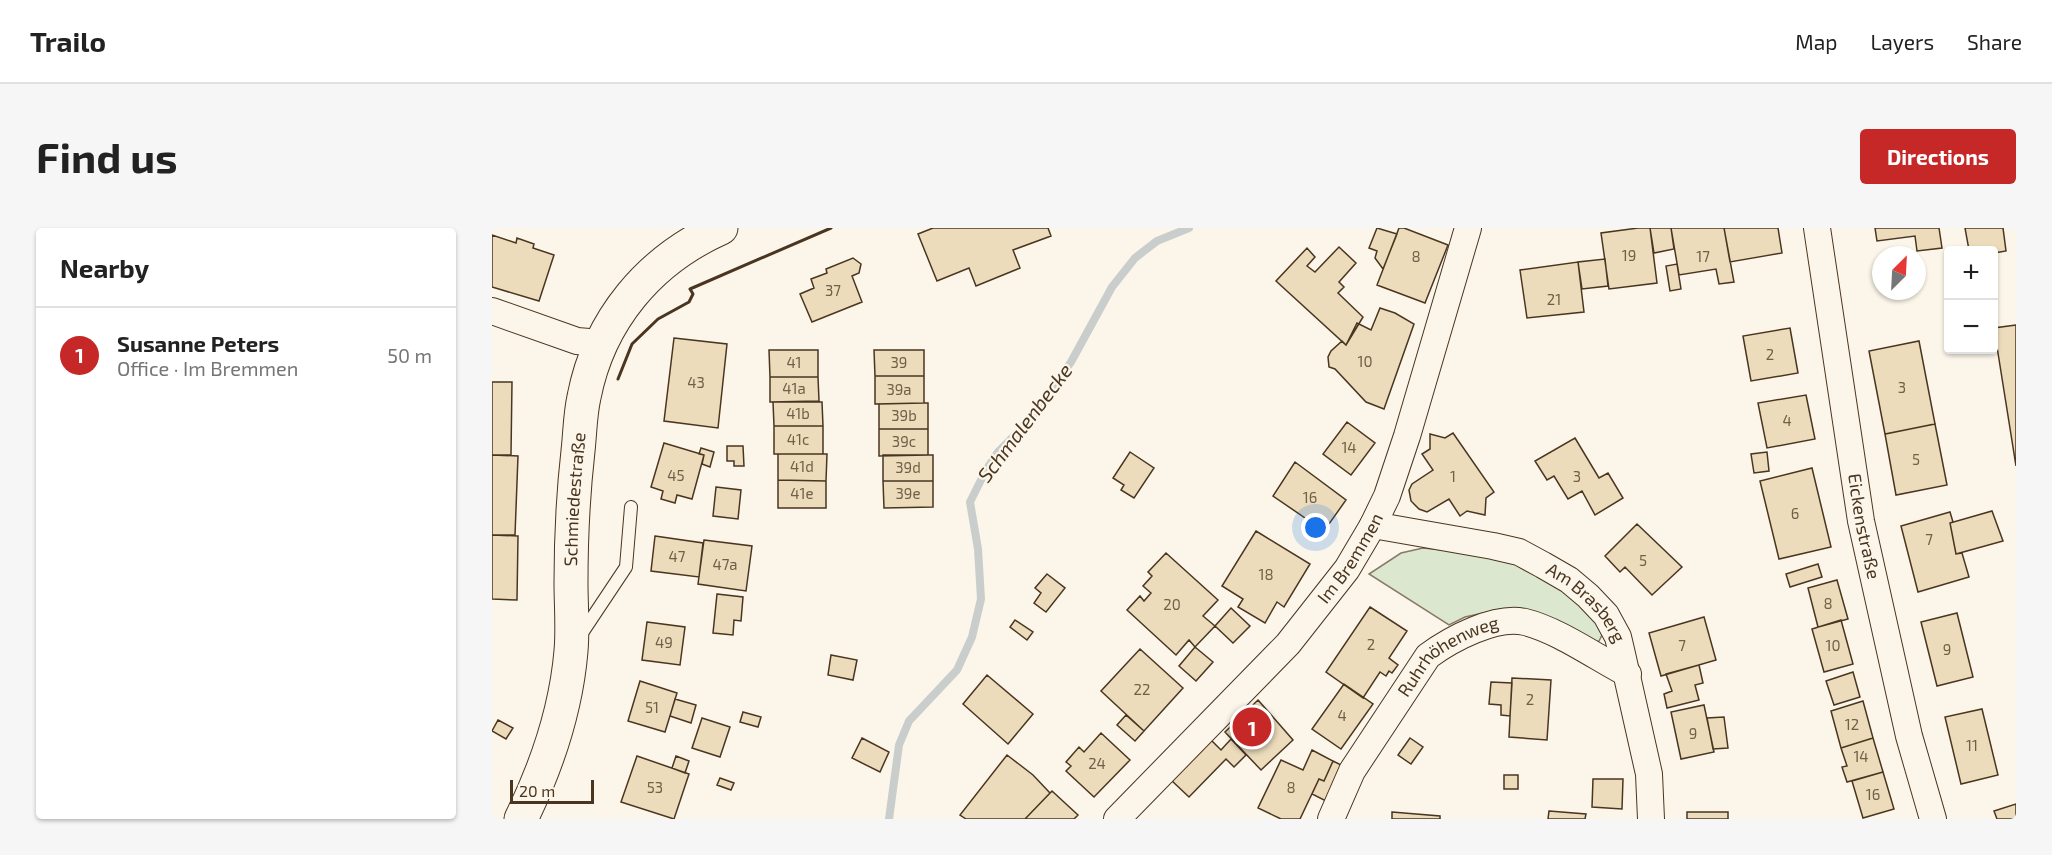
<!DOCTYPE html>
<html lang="en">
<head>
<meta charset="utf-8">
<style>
  body { margin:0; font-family:"Exo 2",sans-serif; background:#f6f6f6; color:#222 }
  .controls { position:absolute; right:18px; top:18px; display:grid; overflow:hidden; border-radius:6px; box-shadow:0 2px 4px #0004 }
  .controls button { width:54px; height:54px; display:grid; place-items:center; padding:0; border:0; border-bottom:2px solid #e0e0e0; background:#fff; color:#222; font:30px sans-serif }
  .compass { position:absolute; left:1380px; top:18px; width:54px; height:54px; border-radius:50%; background:#fff; box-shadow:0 2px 4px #0004; rotate:24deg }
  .scale { position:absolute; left:18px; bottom:15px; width:84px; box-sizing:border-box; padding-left:6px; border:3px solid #4a3520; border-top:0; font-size:16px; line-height:21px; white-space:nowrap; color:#4a3520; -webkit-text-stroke:4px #fbf6e9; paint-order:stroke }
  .you { position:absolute; left:824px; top:300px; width:21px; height:21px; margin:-15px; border:4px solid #fff; border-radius:50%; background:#1a73e8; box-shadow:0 0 0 9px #1a73e833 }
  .badge { display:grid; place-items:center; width:39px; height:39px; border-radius:50%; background:#c62828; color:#fff; font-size:20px; font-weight:700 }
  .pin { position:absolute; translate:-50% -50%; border:3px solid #fff; box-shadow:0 2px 6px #0006 }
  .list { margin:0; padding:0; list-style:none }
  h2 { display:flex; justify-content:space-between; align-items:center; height:78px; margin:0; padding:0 24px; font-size:26px }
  h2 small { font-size:20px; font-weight:400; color:#767676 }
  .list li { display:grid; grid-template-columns:39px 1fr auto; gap:18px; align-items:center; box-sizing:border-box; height:96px; padding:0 24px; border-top:2px solid #e0e0e0 }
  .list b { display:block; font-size:22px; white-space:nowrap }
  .list p { margin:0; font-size:20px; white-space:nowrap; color:#767676 }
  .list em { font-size:20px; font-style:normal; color:#767676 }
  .map { position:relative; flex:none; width:1524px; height:591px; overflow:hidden; border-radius:6px }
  header { display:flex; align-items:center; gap:36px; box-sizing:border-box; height:84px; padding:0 30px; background:#fff; border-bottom:2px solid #e0e0e0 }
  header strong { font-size:28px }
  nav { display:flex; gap:33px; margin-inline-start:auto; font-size:21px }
  .intro { display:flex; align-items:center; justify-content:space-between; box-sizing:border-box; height:144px; padding:0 36px }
  h1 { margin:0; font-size:42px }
  .button { padding:15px 27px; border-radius:6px; background:#c62828; color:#fff; font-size:21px; font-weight:700 }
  main { display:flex; gap:36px; padding:0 36px }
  aside { flex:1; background:#fff; border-radius:6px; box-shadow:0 2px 4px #0004 }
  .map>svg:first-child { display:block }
  .green { fill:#dce7d0; stroke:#887966; stroke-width:1.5 }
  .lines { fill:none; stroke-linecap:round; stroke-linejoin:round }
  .stream { stroke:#c9cecd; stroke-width:8 }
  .building { fill:#ecdcbc; stroke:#4a3520; stroke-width:1.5 }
  .service-casing { stroke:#4a3520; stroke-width:14 }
  .minor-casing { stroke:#4a3520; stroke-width:28 }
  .secondary-casing { stroke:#4a3520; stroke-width:35 }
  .service { stroke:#fbf6e9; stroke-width:12 }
  .minor { stroke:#fbf6e9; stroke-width:26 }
  .secondary { stroke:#fbf6e9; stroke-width:33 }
  .wall { stroke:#4a3520; stroke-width:3 }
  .labels { text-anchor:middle; stroke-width:4.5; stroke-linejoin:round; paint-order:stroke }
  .number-label { font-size:15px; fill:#725f47 }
  .street-label { font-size:18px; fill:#4a3520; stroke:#fbf6e9 }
  .water-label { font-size:20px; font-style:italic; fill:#4a3520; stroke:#fbf6e9 }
</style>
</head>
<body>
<header>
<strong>Trailo</strong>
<nav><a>Map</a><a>Layers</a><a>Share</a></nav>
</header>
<div class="intro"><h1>Find us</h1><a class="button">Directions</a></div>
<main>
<aside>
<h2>Nearby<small></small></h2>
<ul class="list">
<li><span class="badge">1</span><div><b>Susanne Peters</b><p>Office · Im Bremmen</p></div><em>50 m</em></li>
</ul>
</aside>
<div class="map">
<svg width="1524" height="591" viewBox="0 0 1524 591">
  <rect width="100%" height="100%" fill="#fbf6e9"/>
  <path class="green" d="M931,320C973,324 1015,328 1052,349C1061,355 1070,362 1079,369C1092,378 1107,391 1110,407L1107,413L1100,415L1009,381L973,389L957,397L877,346L909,325Z"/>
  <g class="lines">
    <path class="stream" d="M397,591L407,517L417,493L465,442L480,409L489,371L486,321L478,274L494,242L506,224L538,192L579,134L620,59L643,30L665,13L697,0"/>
  </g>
  <path class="building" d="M441,0H556L559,8L521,22L528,40L484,58L477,40L445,53L426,6Z
    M885,0L905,6L891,41L883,30L885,23L877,20Z
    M907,0H912L956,17L933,75L885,57Z
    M1146,0H1158L1165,55L1117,61L1109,5Z
    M1158,0H1179L1182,21L1162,25Z
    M1179,0H1232L1242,54L1227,56L1224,41L1187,47Z
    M1232,0H1286L1290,25L1238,34Z
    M1383,0H1447L1450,20L1425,23L1423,8L1385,13Z
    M1473,0H1511L1514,23L1502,25V22H1477Z
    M0,7L24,15L25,10L42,16L41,20L62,27L47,73L0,59Z
    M847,19L864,35L847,54L852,59L846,65L871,89L854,117L784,53L815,20L823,29L815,38L823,44Z
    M361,30L369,36L367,45L360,48L370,74L320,94L308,66L322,60L319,51L335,45L334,41Z
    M1113,31L1116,58L1090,61L1086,34Z
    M1086,34L1092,84L1035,90L1028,42Z
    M1185,36L1189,61L1178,63L1174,38Z
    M888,80L903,85L922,96L892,181L874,174L843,141L837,139L836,129L839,123L850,113L854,117L865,95L879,102Z
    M1524,97V238L1502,100Z
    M1298,100L1306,145L1259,153L1251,108Z
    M182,110L235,116L226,200L172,193Z
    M1427,113L1443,196L1393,206L1377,123Z
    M277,122H326V149H278Z
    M382,122H432V148H383Z
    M383,148H432V175L383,176Z
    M278,149H326L327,173L278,174Z
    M0,154H20L19,227H0Z
    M1314,167L1323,211L1275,220L1266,175Z
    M281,174H330L331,198H282Z
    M432,175H436V201H387V176Z
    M855,194L883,215L859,247L831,226Z
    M1443,196L1455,257L1404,267L1393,206Z
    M282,198H331V226H282Z
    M387,201H436V227L387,228Z
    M961,205L1002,264L994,270L993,287L975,283L968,288L957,271L935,284L927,281L919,273L917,262L920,256L941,242L930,226L938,221V206L953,210Z
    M1083,210L1107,250L1116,245L1131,270L1103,287L1090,263L1076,271L1062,248L1055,252L1043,233Z
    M172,215L212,227L200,271L185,267L183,275L169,271L171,263L159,259Z
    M235,218H251L252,238H242V233H235Z
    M209,220L222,224L218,239L210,236L212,227L207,226Z
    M638,224L662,240L642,270L629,262L632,257L621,250Z
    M1275,224L1277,243L1262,245L1259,226Z
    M286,226H335L334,253L286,252Z
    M0,227L26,228L23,307H0Z
    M391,227H441V253H391Z
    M803,234L854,272L832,303L781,268Z
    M1320,240L1339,319L1287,331L1268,253Z
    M286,252L334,253V280H286Z
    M391,253H441V279L392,280Z
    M224,259L249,262L246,291L221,288Z
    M1500,283L1511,313L1464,326L1458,295Z
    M1458,284L1461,294L1458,295L1464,326L1470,325L1477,349L1426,364L1409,298Z
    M1145,296L1190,339L1160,367L1133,339L1128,344L1113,328Z
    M764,303L818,336L792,379L785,374L773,395L746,379L751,371L730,358Z
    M0,307L26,308L25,372L0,371Z
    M163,308L211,315L207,349L159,343Z
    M212,312L260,318L254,363L206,356Z
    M674,325L726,372L711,388L723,398L703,419L697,412L684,427L635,382L648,368L652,373L659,365L651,358L660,348L656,344Z
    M1326,336L1330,349L1298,359L1294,346Z
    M555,346L573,360L554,384L542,375L549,365L543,360Z
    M1345,352L1356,391L1326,399L1316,360Z
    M225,366L251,369L249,393L242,392L241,407L221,405Z
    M878,379L915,403L897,430L906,437L900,445L897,443L894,448L888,444L871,470L834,444Z
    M739,380L758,398L741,415L723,398Z
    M1465,385L1481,449L1445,458L1429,394Z
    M1212,389L1224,432L1169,448L1157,405Z
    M523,392L541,404L535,412L518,399Z
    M1349,392L1361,436L1332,444L1320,401Z
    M155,394L193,399L188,437L150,432Z
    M703,419L721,434L704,453L687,438Z
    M648,421L691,460L652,503L609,463Z
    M339,427L365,432L361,452L336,447Z
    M1207,437L1211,455L1203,457L1207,472L1175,480L1172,466L1180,463L1174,446Z
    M1361,444L1368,469L1342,477L1334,453Z
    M495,447L541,486L516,516L471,476Z
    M1020,450L1059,452L1055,512L1017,509Z
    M148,453L185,465L173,504L136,493Z
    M999,454L1020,455L1018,488L1009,487V477L997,476Z
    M852,456L881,476L849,521L820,501Z
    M183,471L204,477L199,495L178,488Z
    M766,472L801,512L769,542L733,504Z
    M1371,473L1381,510L1349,520L1339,483Z
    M1212,477L1222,524L1189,531L1179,484Z
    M1490,481L1506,547L1469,556L1453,489Z
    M251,484L269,489L266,499L248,494Z
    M634,487L652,503L643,513L625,497Z
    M1232,489L1236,520L1221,521L1215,490Z
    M210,490L238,499L228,529L200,520Z
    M6,492L21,500L14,511L0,503Z
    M609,505L638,532L602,569L574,543L579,538L574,534L587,519L592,524Z
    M370,510L397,524L388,544L360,530Z
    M918,510L931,519L919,536L906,527Z
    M1381,510L1391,544L1355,554L1350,539L1355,538L1349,520Z
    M739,511L754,527L742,539L734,531L697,569L679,552L719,512L729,522Z
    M820,522L841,533L832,553L827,551L808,591H789L766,580L789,532L811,542Z
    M515,527L541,547L558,565L533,591H474L468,587Z
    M145,528L197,546L182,591L129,574Z
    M184,528L197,533L193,545L180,540Z
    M841,533L851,538L834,573L820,566L827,551L832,553Z
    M1391,544L1402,581L1371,590L1360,553Z
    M1012,547H1026V561H1012Z
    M228,550L242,555L239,562L225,557Z
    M1101,551H1131L1130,581L1100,579Z
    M560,563L586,587L582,591H533Z
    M1524,576V591H1505L1502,583Z
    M1057,583L1094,586L1093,591H1056Z
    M900,584L948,588V591H900Z
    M1195,584H1236V591H1195Z"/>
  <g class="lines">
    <defs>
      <path id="service" d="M88,408L134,339L139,279"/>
      <g id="minor">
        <path id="s1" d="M1325,0L1369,293L1417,508L1441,591"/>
        <path d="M0,83L85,113L109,115"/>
        <path id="s2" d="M881,297L1001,318L1027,324L1051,337L1077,352L1096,368L1114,387L1126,409L1130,426L1157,546L1159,591"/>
        <path id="s3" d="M625,591L796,416L855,341L881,297L895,268L915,208L976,0"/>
        <path id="s4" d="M839,591L860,543L936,428C959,411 1004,387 1033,394C1066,402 1105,430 1136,446"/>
      </g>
      <g id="secondary">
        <path id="s5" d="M29,591C55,538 74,482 79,423C81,400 79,377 79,355C79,311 81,267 86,223C88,205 88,187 92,169C107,92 157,32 229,0"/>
      </g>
    </defs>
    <use href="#service" class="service-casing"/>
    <use href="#minor" class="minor-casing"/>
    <use href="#secondary" class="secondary-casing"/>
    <use href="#service" class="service"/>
    <use href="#minor" class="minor"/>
    <use href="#secondary" class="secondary"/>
    <path class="wall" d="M126,151L140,116L166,91L197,74L201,66L198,61L339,0"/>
  </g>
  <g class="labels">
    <g class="number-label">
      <text x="1137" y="33">19</text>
      <text x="924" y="34">8</text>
      <text x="1211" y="34">17</text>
      <text x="341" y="68">37</text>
      <text x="1062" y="77">21</text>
      <text x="1278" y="132">2</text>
      <text x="873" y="139">10</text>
      <text x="302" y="140">41</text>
      <text x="407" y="140">39</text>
      <text x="204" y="160">43</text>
      <text x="1410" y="165">3</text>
      <text x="302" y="166">41a</text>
      <text x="407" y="167">39a</text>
      <text x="306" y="191">41b</text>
      <text x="412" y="193">39b</text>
      <text x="1295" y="198">4</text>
      <text x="306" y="217">41c</text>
      <text x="412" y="219">39c</text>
      <text x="857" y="225">14</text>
      <text x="1424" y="237">5</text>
      <text x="310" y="244">41d</text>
      <text x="416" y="245">39d</text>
      <text x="184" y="253">45</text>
      <text x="961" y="254">1</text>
      <text x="1085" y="254">3</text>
      <text x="310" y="271">41e</text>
      <text x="416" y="271">39e</text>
      <text x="818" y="275">16</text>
      <text x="1303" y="291">6</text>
      <text x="1437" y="317">7</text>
      <text x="185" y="334">47</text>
      <text x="1151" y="338">5</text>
      <text x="233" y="342">47a</text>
      <text x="774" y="352">18</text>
      <text x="1336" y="381">8</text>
      <text x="680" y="382">20</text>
      <text x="172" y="420">49</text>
      <text x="879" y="422">2</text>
      <text x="1190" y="423">7</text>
      <text x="1341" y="423">10</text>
      <text x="1455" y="427">9</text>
      <text x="650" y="467">22</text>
      <text x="1038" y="477">2</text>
      <text x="160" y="485">51</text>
      <text x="850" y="493">4</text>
      <text x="1360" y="502">12</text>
      <text x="1201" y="511">9</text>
      <text x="1480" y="523">11</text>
      <text x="1369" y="534">14</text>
      <text x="605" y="541">24</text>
      <text x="163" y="565">53</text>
      <text x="799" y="565">8</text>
      <text x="1381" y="572">16</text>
    </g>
    <g class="street-label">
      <text dy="6" stroke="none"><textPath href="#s5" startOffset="328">Schmiedestraße</textPath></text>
      <text dy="6" stroke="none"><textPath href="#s1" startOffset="302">Eickenstraße</textPath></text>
      <text dy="6" stroke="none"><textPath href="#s3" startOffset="351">Im Bremmen</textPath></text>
      <text dy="6" stroke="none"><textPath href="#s2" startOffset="234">Am Brasberg</textPath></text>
      <text dy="6" stroke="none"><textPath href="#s4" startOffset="206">Ruhrhöhenweg</textPath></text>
    </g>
    <g class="water-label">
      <text transform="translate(533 195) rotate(-53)" y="7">Schmalenbecke</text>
    </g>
  </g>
</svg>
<div class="controls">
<button>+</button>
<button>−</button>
</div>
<svg class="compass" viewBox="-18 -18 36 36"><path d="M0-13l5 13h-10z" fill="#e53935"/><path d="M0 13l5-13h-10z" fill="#767676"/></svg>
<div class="scale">20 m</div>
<div class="you"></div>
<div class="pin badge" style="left:760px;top:499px">1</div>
</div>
</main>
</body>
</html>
